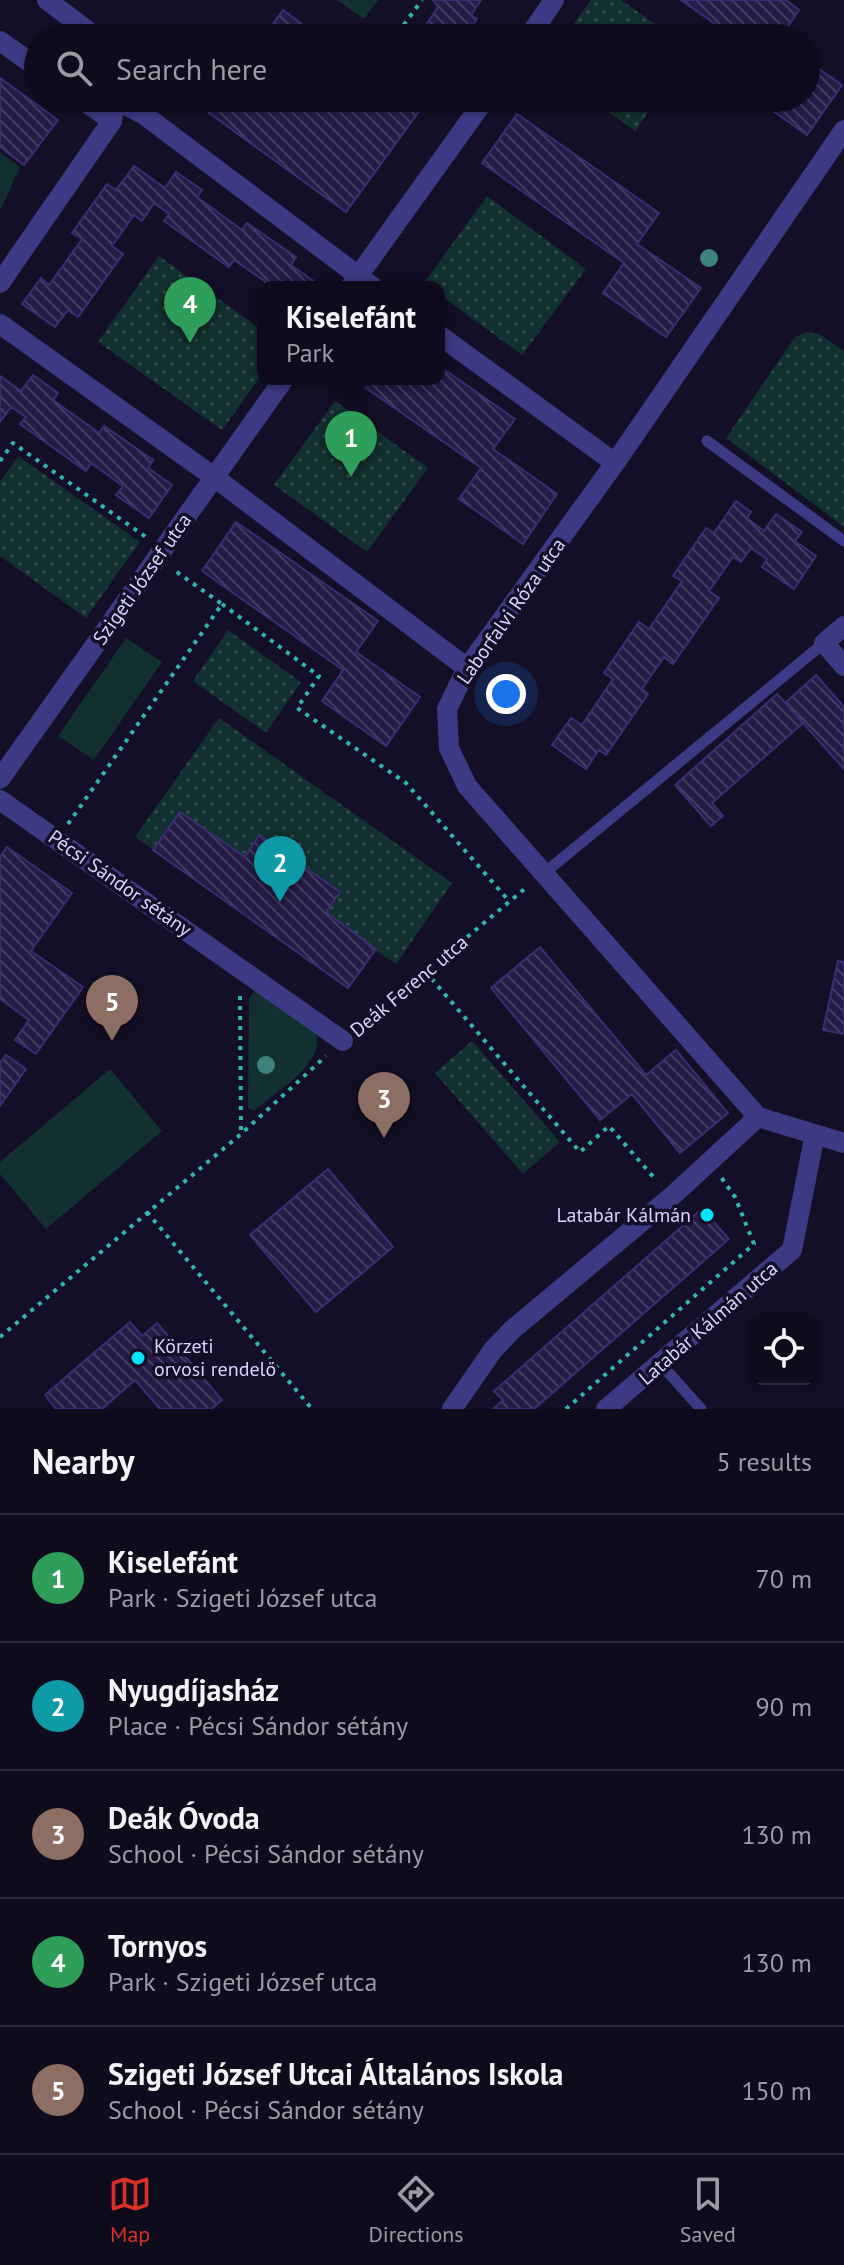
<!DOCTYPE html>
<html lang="en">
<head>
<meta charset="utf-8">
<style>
  body { margin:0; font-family:"PT Sans",sans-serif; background:#1c1929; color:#f1f3f6 }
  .controls { position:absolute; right:24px; bottom:24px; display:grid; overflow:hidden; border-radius:16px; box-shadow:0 2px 6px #0004 }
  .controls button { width:72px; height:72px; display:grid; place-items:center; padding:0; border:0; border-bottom:2px solid #2e2b3b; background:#0e0b1c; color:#f1f3f6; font:40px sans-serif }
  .you { position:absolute; left:506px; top:694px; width:28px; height:28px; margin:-20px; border:6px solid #fff; border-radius:50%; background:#1a73e8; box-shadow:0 0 0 12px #1a73e833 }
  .badge { display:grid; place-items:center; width:52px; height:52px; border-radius:50%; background:#d93025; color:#fff; font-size:26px; font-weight:700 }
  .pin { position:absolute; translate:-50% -66px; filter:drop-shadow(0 2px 4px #0008) }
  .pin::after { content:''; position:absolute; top:42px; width:28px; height:24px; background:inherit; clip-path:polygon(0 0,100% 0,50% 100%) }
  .popup { position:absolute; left:257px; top:281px; width:188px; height:104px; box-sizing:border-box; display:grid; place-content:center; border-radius:16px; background:#0e0b1c; filter:drop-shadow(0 2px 6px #0005); font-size:26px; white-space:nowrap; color:#9b9ba3 }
  .popup b { font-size:30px; color:#f1f3f6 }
  .popup::after { content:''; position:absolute; left:50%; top:100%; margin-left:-16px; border:16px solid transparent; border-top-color:#0e0b1c }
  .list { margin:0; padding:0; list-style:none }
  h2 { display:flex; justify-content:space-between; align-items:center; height:104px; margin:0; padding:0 32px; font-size:34px }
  h2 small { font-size:26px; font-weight:400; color:#9b9ba3 }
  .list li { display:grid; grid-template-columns:52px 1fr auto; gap:24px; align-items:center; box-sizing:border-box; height:128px; padding:0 32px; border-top:2px solid #2e2b3b }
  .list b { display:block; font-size:30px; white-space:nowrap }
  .list p { margin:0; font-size:26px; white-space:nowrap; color:#9b9ba3 }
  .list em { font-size:26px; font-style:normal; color:#9b9ba3 }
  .icon { flex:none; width:44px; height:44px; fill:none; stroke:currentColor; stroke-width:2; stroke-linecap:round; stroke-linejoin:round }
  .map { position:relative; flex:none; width:844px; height:1409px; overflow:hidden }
  .search { position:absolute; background:#0e0b1c; box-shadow:0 2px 6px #0004; left:24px; right:24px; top:24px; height:88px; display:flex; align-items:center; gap:20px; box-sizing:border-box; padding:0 28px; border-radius:44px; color:#9b9ba3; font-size:30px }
  .sheet { height:744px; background:#0e0b1c }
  nav { display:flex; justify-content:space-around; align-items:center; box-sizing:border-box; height:112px; border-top:2px solid #2e2b3b; background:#0e0b1c; font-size:22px; color:#9b9ba3 }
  nav a { display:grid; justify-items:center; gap:4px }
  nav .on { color:#d93025 }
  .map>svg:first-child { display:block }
  .grass { fill:#12302f }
  .park { fill:url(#park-dots) }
  .building { fill:url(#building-back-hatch); stroke:#3b2d73; stroke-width:2 }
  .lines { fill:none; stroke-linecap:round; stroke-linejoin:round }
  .path { stroke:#2fb8b0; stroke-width:4; stroke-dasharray:4 6; stroke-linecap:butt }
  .lane { stroke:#3d3a85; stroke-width:11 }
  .street { stroke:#3d3a85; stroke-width:20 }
  .tree { fill:#3d827b }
  .poi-dot { fill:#00e5ff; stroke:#130f26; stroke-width:3 }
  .labels { text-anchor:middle; stroke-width:7; stroke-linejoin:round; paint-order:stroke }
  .street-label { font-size:20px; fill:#d9d4ff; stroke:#130f26 }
  .poi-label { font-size:20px; fill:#d9d4ff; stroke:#130f26; text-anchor:end }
</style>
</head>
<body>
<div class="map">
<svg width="844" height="1409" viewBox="0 0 844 1409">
  <defs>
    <pattern id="park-dots" width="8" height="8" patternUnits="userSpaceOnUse" patternTransform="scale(2)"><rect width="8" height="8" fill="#12302f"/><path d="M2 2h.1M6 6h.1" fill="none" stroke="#344d4e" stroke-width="1.8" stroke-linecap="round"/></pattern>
    <pattern id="building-back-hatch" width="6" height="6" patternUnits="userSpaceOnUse" patternTransform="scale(2)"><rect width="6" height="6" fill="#241b47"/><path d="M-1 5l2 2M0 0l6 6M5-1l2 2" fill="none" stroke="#433b63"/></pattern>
  </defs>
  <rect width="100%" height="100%" fill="#130f26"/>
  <path class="grass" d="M337,0H378L364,19Z
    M0,152L20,167L1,209L0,208Z
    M126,638L162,662L94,760L58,736Z
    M256,990L315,1032C328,1063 275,1092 254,1111L248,1108L249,998Z
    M110,1069L162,1131L46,1229L0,1174V1162Z"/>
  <path class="park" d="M591,0H621L675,38H564Z
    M589,98H658L635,131Z
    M487,196L586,269L522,355L439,294V287L424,283Z
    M159,256L263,331V373L222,430L98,342Z
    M807,332L819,334L844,351V527L726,438L795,337Z
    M335,401L428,468L367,552L274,485Z
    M18,456L140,542L86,618L0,556V482Z
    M228,630L301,682L266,733L193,681Z
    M219,718L452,883L396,964L375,950L348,988L135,837Z
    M472,1041L560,1142L523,1174L435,1073Z"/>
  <path class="building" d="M433,0H481L471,15L477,19L464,38H432L422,31L438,7Z
    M681,0H786L799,10L780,38H735Z
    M283,10L321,38H263Z
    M806,60L842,85L807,135L755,98H806Z
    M0,78L58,120L24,165L0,147Z
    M220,98H404L420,110L346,212L209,113Z
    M517,114L659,213L637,244L701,288L666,337L603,293L624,263L482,163Z
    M134,166L165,188L176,172L202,190L197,197L242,230L247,223L296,257L291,265L315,282L312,287H263L266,282L234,260L229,267L164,221L169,214L154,203L142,221L134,215L112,246L123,254L78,317L68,310L55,327L22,304L41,278L49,285L82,239L72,233L107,184L116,190Z
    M439,366L515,419L493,449L557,494L523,544L459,499L481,468L353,379H439Z
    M33,375L58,393L53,400L99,433L104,426L153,460L148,468L172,485L149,518L116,495L123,486L91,463L86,471L20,424L26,417L11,407L0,422V376L21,391Z
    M736,501L751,512L747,518L764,531L776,514L802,532L795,541L816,556L794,589L762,567L767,559L751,548L741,562L733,557L709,591L719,598L673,664L664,657L642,689L648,694L606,755L599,750L586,769L552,745L571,718L582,725L613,679L604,673L639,622L649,629L682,581L673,576L706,528L714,533Z
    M236,522L378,621L356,652L420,697L386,746L322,701L343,670L202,571Z
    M816,675L844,707V769L785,703Z
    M777,694L803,723L712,803L723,816L711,826L675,785Z
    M180,812L245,857L259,835L340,892L326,912L376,949L348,988L153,850Z
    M7,847L72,893L31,951L83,987L36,1054L15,1040L29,1020L0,999V857Z
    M540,947L646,1075L676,1050L728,1113L680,1153L632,1094L600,1120L491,988Z
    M838,961L844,962V1034L823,1030Z
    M6,1055L26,1069L0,1106V1063Z
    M328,1169L393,1247L316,1312L250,1235Z
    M702,1209L729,1239L534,1409H493L503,1400L494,1391Z
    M130,1322L142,1336L157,1323L222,1400L211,1409H160L135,1380L102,1409H56L45,1395Z"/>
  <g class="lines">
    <path class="path" d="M411,38L400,30L422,0
      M0,461L13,443L146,537
      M222,604L319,676L297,708L406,783L509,901
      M68,824L222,604L174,570
      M425,971L580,1152L609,1126L656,1180
      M240,996L241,1134
      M360,1027L528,886
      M147,1212L312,1409
      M0,1337L241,1134L326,1056
      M566,1409L754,1244L735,1197L721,1177"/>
    <path class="lane" d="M707,441L844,541
      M542,875L824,643
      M660,1363L701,1409"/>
    <path class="street" d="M47,0L97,38
      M528,38L554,0
      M0,41L38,68
      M80,98L112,121
      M115,100L143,114L373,287
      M844,130L615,463L467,668L447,709L449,748L467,786L758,1117L844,1143
      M0,283L112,121L115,98
      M351,286L486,98
      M0,324L214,477L467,668
      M439,335L615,463
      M844,626L824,643L844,666
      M0,779L284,379
      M0,800L343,1041
      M452,1409L493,1350L513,1329L670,1198L758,1117
      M606,1409L792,1250L815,1134"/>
  </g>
  <g class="tree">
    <circle cx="709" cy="258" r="9"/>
    <circle cx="266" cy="1065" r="9"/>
  </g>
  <g class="poi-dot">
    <circle cx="707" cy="1215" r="8"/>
    <circle cx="138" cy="1358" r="8"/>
  </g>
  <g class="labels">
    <g class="street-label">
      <text transform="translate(142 579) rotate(-55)" y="7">Szigeti József utca</text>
      <text transform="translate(511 611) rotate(-55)" y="7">Laborfalvi Róza utca</text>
      <text transform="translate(120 883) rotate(35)" y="7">Pécsi Sándor sétány</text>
      <text transform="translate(409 986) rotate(-40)" y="7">Deák Ferenc utca</text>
      <text transform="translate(708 1323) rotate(-41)" y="7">Latabár Kálmán utca</text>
    </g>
    <g class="poi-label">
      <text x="691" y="1222">Latabár Kálmán</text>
      <text x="154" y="1353" text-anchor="start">Körzeti<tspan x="154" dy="23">orvosi rendelő</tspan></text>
    </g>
  </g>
</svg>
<div class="controls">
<button><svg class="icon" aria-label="locate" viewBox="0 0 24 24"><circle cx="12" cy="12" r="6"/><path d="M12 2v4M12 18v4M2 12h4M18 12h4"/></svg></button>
</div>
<div class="you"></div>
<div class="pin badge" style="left:351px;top:477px;background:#2e9e5b">1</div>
<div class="popup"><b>Kiselefánt</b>Park</div>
<div class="pin badge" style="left:280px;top:902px;background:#0f9aa8">2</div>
<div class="pin badge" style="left:384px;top:1138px;background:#8d6e63">3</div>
<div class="pin badge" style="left:190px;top:343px;background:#2e9e5b">4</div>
<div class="pin badge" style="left:112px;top:1041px;background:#8d6e63">5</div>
<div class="search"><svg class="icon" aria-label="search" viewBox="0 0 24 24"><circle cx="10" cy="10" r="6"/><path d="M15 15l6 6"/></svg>Search here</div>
</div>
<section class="sheet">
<h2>Nearby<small>5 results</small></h2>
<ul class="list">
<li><span class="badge" style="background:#2e9e5b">1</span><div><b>Kiselefánt</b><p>Park · Szigeti József utca</p></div><em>70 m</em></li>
<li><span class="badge" style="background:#0f9aa8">2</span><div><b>Nyugdíjasház</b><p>Place · Pécsi Sándor sétány</p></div><em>90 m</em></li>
<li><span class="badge" style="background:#8d6e63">3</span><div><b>Deák Óvoda</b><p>School · Pécsi Sándor sétány</p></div><em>130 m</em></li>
<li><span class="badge" style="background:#2e9e5b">4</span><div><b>Tornyos</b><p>Park · Szigeti József utca</p></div><em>130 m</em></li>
<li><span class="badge" style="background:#8d6e63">5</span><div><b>Szigeti József Utcai Általános Iskola</b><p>School · Pécsi Sándor sétány</p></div><em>150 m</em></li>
</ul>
</section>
<nav>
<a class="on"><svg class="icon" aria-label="map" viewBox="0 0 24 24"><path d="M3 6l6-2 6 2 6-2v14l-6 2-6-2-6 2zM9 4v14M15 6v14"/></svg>Map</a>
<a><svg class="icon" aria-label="directions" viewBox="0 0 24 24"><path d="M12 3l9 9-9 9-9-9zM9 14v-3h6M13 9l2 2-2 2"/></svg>Directions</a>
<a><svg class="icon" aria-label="saved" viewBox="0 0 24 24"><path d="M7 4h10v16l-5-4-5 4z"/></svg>Saved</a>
</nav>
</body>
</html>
